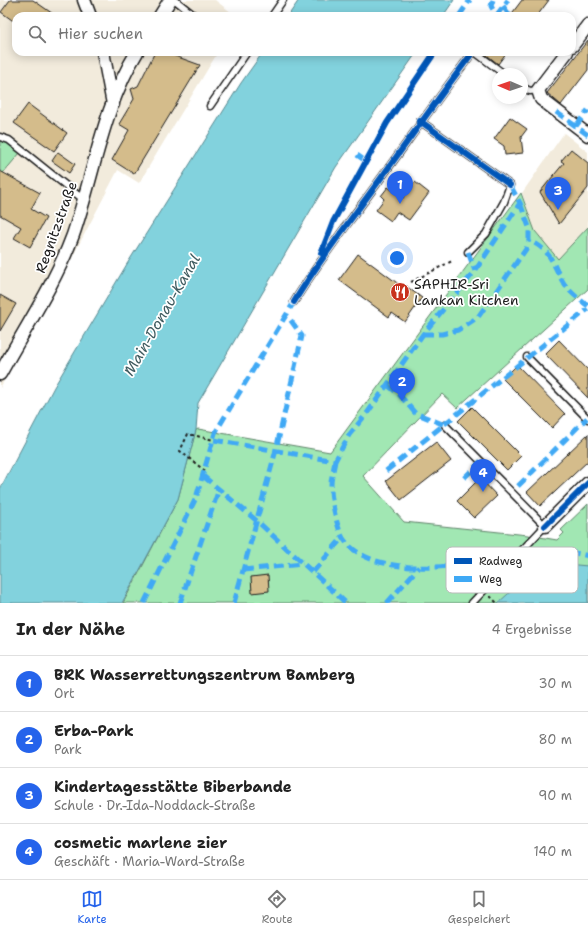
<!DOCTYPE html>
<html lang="de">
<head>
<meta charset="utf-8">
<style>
  body { margin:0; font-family:"Shantell Sans",sans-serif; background:#f2f2f2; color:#222 }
  .compass { position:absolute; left:492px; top:68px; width:36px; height:36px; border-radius:50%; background:#fff; box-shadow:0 2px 10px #0003; rotate:272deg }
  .you { position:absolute; left:397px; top:258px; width:14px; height:14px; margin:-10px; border:3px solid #fff; border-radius:50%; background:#1a73e8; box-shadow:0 0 0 6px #1a73e833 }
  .badge { display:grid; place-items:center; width:26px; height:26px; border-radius:50%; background:#2563eb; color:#fff; font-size:13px; font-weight:700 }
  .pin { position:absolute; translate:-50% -33px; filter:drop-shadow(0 1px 2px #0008) }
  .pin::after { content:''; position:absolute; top:21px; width:14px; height:12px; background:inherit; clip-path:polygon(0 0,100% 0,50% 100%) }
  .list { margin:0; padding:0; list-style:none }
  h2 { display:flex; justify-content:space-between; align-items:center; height:52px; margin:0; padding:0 16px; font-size:17px }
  h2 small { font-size:13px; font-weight:400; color:#767676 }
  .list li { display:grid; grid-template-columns:26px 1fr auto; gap:12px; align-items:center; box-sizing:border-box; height:56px; padding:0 16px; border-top:1px solid #e0e0e0 }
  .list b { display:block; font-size:15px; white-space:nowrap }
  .list p { margin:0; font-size:13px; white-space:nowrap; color:#767676 }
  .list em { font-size:13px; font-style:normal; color:#767676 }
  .icon { flex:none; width:22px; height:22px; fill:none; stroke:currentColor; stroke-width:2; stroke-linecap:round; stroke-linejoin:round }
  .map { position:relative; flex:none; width:588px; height:603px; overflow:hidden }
  .search { position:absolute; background:#fff; box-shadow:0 2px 10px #0003; left:12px; right:12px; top:12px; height:44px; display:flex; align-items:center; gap:10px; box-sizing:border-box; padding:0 14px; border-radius:12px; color:#767676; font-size:15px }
  .sheet { height:276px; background:#fff }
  nav { display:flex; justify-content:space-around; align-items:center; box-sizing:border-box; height:56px; border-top:1px solid #e0e0e0; background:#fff; font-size:11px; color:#767676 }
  nav a { display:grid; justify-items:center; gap:2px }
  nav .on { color:#2563eb }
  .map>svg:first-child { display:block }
  .built { fill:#f2ebdc }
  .green { fill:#a1e7b3; stroke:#5e8268 }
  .water { fill:#82d2dd; stroke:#598990 }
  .building { fill:#d4bc8b; stroke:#1c1c1c }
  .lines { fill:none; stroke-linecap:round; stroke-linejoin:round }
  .service-casing { stroke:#1c1c1c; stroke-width:9 }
  .minor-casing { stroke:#1c1c1c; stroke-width:15 }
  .path { stroke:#1c1c1c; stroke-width:2; stroke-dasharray:3 3; stroke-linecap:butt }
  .service { stroke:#fff; stroke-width:6 }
  .minor { stroke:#fff; stroke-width:12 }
  .quiet { stroke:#3fa9f5; stroke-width:5; stroke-dasharray:10 5; stroke-linecap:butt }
  .cycleway-casing { stroke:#fff; stroke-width:8 }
  .cycleway { stroke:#0057b8; stroke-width:6 }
  .labels { text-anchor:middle; stroke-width:3.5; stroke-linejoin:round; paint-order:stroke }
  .street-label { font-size:14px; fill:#1c1c1c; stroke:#fff }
  .poi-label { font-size:14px; fill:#1c1c1c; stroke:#fff; text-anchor:start }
  .water-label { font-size:15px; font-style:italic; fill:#405c60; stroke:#fff }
  .key { fill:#fff; stroke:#bbb; stroke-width:1 }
  .key-label { font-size:11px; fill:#1c1c1c }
</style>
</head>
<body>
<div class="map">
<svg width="588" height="603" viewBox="0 0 588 603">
  <rect width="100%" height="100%" fill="#fff"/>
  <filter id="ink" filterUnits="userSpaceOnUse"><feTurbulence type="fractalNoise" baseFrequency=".025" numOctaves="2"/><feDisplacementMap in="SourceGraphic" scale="8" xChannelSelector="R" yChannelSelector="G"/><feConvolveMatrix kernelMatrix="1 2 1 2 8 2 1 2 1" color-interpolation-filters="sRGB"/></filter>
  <g filter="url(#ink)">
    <path class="built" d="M0,0H215L236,16H16V52H218L139,183L118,170L62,277L0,388Z
      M564,133L588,152V227L558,259L535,231L522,193Z"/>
    <path class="green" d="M0,141L8,143L20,153L3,173L0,171Z
      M521,193L535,231L558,259L588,227V289L457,408L442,394L363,476L404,522L528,535L557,540L564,533L561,530L588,504V603H123L178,499L196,430L198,429L330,452Z"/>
    <path class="water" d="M299,0H454L443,16H288Z
      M263,52H417L336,167L198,403L196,430L178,499L122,603H0V489L54,387L127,264L241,83Z
      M566,564L588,566V603H498L529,575Z"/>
    <path class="building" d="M10,0H33L56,16H16V23L1,12Z
      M522,0H549L537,16H510Z
      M588,40V70L561,105L547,93Z
      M155,52H164L200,65L134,174L112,160L129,130L119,124L134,99L131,89L138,86Z
      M483,52H507L498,64Z
      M28,104L67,133L54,151L14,123Z
      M510,117L527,129L521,137L523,153L505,155L504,146L494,139Z
      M571,149L588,163V188L559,224L540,192L564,163L561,161Z
      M58,152L75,164L69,173L52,161Z
      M0,171L40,193L31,209L46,218L30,247L14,238L21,227L0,215Z
      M415,182L429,193L409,220L397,212L391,221L376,210L384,199L381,196L388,187L403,198Z
      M358,254L404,288L406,286L422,298L405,322L392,313L389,317L339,280Z
      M0,295L16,304L0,331Z
      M559,340L588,370V398L545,354Z
      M517,365L565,414L552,428L503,379Z
      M472,407L521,456L507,470L458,421Z
      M588,434V461L540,506L527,492Z
      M436,442L451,461L401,500L386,481Z
      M480,478L497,496L474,518L457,501Z
      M268,575L269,591L252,593L251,577Z"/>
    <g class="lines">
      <defs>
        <path id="service" d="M175,0L195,16
          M272,16L283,0
          M475,52L504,74
          M522,87L530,91L538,90
          M210,106L247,52
          M420,121L510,185L504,202L486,234L468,252
          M0,137L9,140L84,200
          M294,302C315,267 338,237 362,204C399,154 435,102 473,52
          M527,357L588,419
          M445,425L545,526L472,603"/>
        <path id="minor" d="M84,0L90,16
          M160,16L170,0
          M572,46L588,25
          M103,52L113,104
          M567,52L538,90L541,99L588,135
          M0,374C25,328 55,284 73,235C94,174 103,107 137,52
          M545,526L588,483"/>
      </defs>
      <use href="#service" class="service-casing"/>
      <use href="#minor" class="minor-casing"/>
      <path class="path" d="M411,282L452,261
        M205,471L180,451L188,434L214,440
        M490,596L497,603"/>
      <use href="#service" class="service"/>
      <use href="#minor" class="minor"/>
      <path class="quiet" d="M493,0L491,6L496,15
        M503,6L510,16
        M459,16L470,0
        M496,16L508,0
        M556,112L588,135
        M576,126L588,110
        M357,155L367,162
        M520,203L529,227V240C553,252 551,262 563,282C569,292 579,299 588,306
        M468,252L475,271
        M423,334H442L458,330L478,317L526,249L529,240
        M387,385L398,393L415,413L445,425
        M214,440L335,461L349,435L368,412L423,334L475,271L520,203L510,185
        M335,461C334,468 331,477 331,485C330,496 337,528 343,538C364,571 429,570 462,564C482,561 502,553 522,550C537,549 573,551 588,556
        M386,471L588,309
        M203,476L257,521L346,603
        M464,478L481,461
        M518,486L587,418
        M243,570L303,564
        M313,572L343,537
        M144,603L196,498L215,433L294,302
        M180,603L219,489
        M234,603L276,450L302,336L287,315
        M387,603L419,567"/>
      <defs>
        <path id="cycleway" d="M420,121L510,185
          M321,253L333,222L387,123L435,52
          M294,302C315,267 338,237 362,204C399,154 435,102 473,52
          M545,526L588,483"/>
      </defs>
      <use href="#cycleway" class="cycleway-casing"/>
      <use href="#cycleway" class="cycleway"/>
    </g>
  </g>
  <defs>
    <symbol id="restaurant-disc" viewBox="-11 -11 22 22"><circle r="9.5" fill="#c8321e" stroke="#fff"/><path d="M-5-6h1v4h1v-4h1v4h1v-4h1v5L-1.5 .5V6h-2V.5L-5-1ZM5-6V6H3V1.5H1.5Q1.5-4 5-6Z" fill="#fff"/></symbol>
  </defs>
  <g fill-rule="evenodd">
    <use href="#restaurant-disc" x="389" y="281" width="22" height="22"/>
  </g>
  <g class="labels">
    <g class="street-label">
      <text transform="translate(56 227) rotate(-70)" y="5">Regnitzstraße</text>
    </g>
    <g class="poi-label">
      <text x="414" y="289">SAPHIR-Sri<tspan x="414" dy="16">Lankan Kitchen</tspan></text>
    </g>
    <g class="water-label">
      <text transform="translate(162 315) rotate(-60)" y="5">Main-Donau-Kanal</text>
    </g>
  </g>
  <rect x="446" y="547" width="132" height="46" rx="6" class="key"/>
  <rect x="454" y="558" width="18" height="6" fill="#0057b8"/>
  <rect x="454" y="576" width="18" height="6" fill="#3fa9f5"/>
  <g class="key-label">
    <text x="479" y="565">Radweg</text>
    <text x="479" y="583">Weg</text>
  </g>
</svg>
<svg class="compass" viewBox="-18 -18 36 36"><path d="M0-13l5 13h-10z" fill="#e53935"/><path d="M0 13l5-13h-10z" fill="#767676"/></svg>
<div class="you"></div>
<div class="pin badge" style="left:400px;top:204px">1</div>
<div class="pin badge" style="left:402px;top:401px">2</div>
<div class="pin badge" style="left:558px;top:210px">3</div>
<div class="pin badge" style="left:483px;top:492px">4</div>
<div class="search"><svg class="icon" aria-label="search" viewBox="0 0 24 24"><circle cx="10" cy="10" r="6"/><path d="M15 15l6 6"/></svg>Hier suchen</div>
</div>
<section class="sheet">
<h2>In der Nähe<small>4 Ergebnisse</small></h2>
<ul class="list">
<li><span class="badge">1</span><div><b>BRK Wasserrettungszentrum Bamberg</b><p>Ort</p></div><em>30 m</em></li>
<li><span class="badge">2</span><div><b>Erba-Park</b><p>Park</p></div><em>80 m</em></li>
<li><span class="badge">3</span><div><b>Kindertagesstätte Biberbande</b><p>Schule · Dr.-Ida-Noddack-Straße</p></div><em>90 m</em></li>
<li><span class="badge">4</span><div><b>cosmetic marlene zier</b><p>Geschäft · Maria-Ward-Straße</p></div><em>140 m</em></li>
</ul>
</section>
<nav>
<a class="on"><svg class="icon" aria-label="map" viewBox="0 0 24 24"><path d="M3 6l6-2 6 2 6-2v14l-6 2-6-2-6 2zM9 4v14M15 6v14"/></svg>Karte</a>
<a><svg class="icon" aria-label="directions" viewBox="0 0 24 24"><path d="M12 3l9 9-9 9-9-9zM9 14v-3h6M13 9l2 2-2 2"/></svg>Route</a>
<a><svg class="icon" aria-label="saved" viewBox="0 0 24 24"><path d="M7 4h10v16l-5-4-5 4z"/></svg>Gespeichert</a>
</nav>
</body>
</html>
